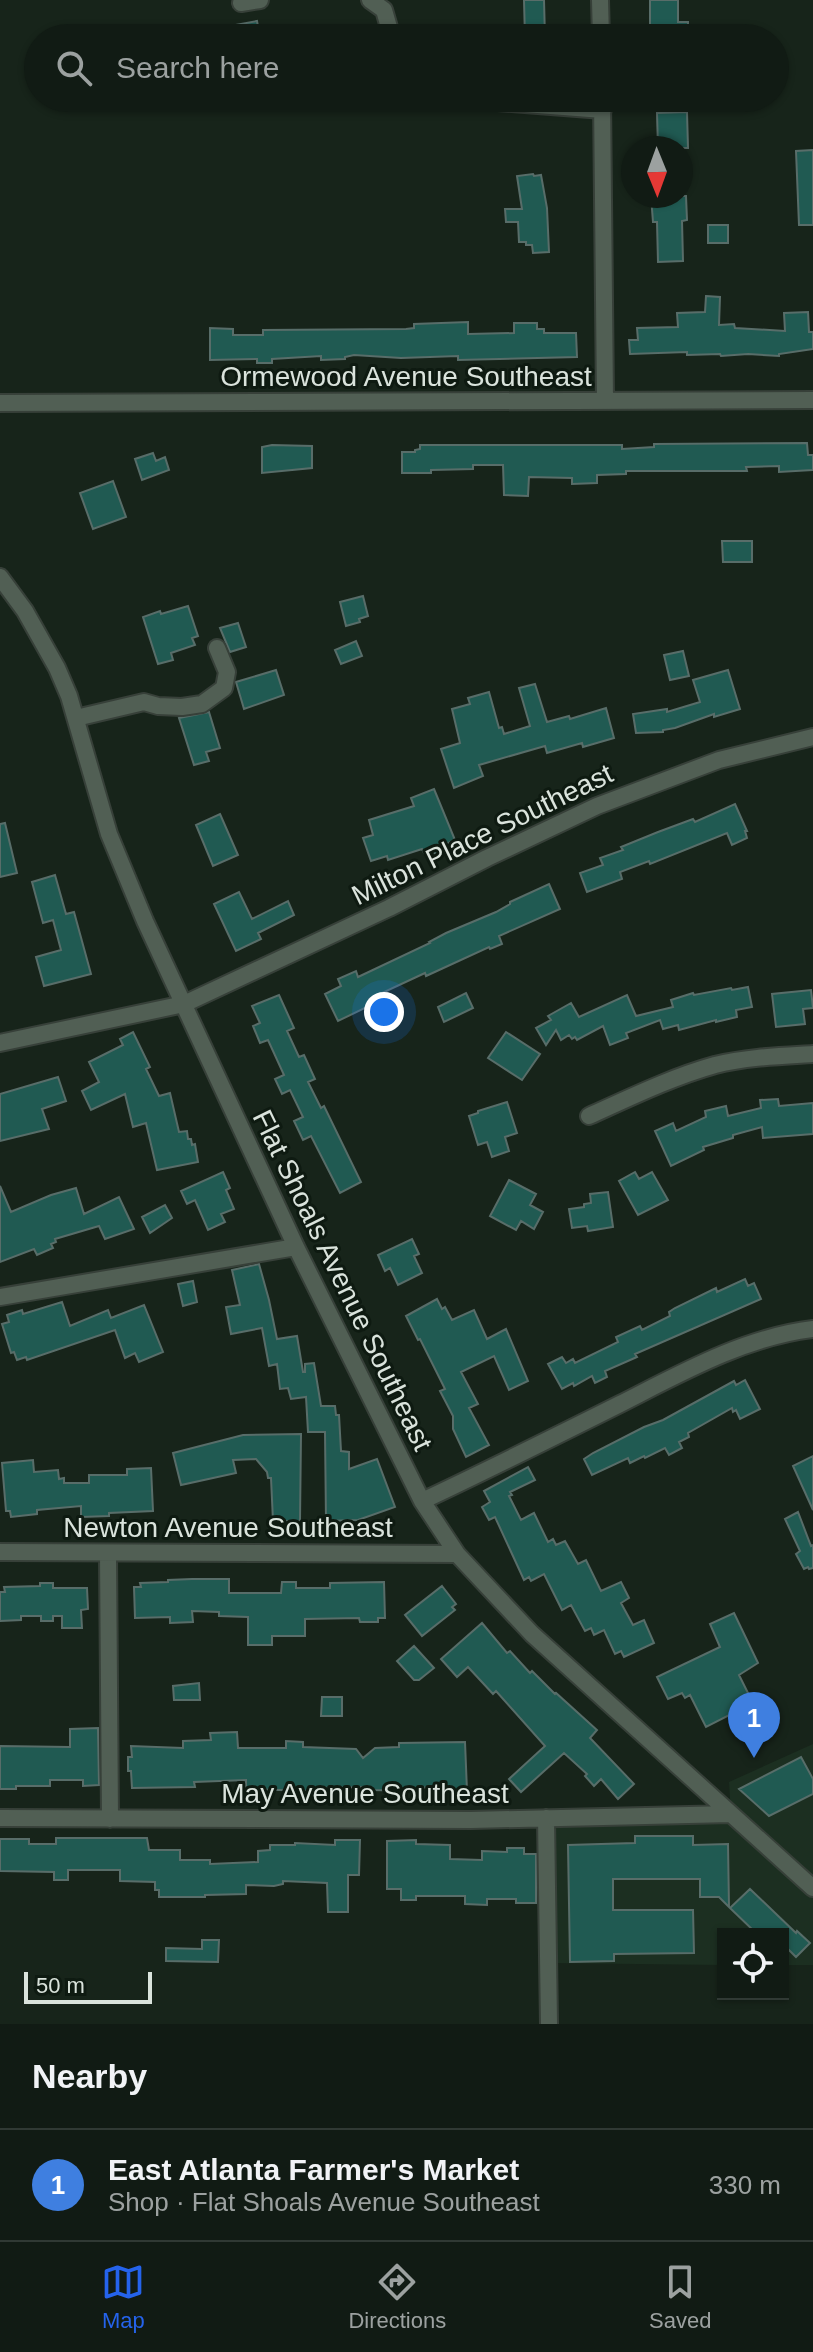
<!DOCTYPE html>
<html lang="en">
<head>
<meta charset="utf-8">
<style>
  body { margin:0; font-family:Helvetica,sans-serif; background:#1a241d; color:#f1f3f6 }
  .controls { position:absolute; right:24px; bottom:24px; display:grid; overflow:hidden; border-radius:0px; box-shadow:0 2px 6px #0004 }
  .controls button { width:72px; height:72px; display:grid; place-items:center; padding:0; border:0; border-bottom:2px solid #303934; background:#111b14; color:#f1f3f6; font:40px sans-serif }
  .compass { position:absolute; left:621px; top:136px; width:72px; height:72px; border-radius:50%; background:#111b14; box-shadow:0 2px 6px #0004; rotate:179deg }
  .scale { position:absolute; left:24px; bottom:20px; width:128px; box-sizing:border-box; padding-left:8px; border:4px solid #dae3dc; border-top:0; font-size:22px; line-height:28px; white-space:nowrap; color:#dae3dc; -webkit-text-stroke:6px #0e1a11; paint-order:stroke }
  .you { position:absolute; left:384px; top:1012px; width:28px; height:28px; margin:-20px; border:6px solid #fff; border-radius:50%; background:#1a73e8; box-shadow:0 0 0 12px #1a73e833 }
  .badge { display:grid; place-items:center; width:52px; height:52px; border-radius:50%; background:#2563eb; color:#fff; font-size:26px; font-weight:700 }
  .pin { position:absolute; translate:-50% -66px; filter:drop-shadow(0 2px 4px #0008) }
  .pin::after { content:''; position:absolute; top:42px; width:28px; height:24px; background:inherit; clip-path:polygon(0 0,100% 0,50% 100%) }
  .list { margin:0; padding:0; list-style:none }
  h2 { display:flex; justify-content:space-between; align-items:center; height:104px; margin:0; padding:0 32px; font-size:34px }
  h2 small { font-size:26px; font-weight:400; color:#9ca1a0 }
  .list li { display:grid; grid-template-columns:52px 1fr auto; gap:24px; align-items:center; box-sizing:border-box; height:112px; padding:0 32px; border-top:2px solid #303934 }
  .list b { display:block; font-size:30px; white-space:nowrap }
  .list p { margin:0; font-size:26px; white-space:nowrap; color:#9ca1a0 }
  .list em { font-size:26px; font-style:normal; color:#9ca1a0 }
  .icon { flex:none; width:44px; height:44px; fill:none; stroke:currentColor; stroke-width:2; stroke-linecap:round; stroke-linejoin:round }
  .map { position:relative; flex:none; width:813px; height:2024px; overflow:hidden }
  .search { position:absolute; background:#111b14; box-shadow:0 2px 6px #0004; left:24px; right:24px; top:24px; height:88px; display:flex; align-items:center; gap:20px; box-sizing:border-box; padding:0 28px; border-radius:44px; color:#9ca1a0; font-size:30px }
  .sheet { height:216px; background:#111b14 }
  nav { display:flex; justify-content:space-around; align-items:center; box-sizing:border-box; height:112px; border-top:2px solid #303934; background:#111b14; font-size:22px; color:#9ca1a0 }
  nav a { display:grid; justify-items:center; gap:4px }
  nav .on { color:#2563eb }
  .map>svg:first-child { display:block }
  .built { fill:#1c2f21 }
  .building { fill:#205a52; stroke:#586d69; stroke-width:2 }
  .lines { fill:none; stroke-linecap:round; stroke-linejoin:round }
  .minor-casing { stroke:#374039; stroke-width:20 }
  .minor { stroke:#515f54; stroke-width:16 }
  .labels { text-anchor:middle; stroke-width:6; stroke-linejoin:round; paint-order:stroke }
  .street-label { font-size:28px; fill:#dae3dc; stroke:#0e1a11 }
</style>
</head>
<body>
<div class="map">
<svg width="813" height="2024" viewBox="0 0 813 2024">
  <rect width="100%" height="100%" fill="#17241a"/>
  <path class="built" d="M813,1744V1965H783V1934H723V1965L548,1963L546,1818L731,1814L729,1782Z"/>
  <path class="building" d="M524,0H544L545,38H525Z
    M650,0H678V22H688V38H650Z
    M257,21L260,38H202V31Z
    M687,112L688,148H658L657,113Z
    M813,150V225H799L796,151Z
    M533,174L534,176L541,175L547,208L549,252L533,253L532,245H526V242H519L518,222H506L505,209H522L517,176Z
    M651,196H686L687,220L682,221L683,261L658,262L657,222H653Z
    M708,225H728V243H708Z
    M706,296L720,297L719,325L734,324L735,328L785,331L784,313L808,312L809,332H813V349L779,354V356L748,354L721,356L720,354L687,355V352L630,354L629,340H638L637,328L678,327L677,313L705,312Z
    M468,322V334L514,333V323H537V329H544V333H576L577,357L458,360V356L401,358L354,355L345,357V359L321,360V356L272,359V363H257V359L210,360V328L233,329V335H263V330L406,329L414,328V324Z
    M807,443L808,455H813V470L779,472V466L746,467L747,471H626V474L597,475V483L572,484V478L529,477L528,496L504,495L503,465H473V469L431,470V473H402V452H415V450L420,449V445H622V449L654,447V444Z
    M272,445L312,446V468L262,473V447Z
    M153,453L156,461L165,457L169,470L142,480L135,459Z
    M113,481L126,517L93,529L80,493Z
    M722,541H752V562H723Z
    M363,596L368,616L359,619L360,622L346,626L340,602Z
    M188,606L198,636L192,638L195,645L171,653L173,660L158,664L143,617L160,611L161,614Z
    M238,623L246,647L230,652L220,628Z
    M356,641L362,656L341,664L335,650Z
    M683,651L689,676L670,680L664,655Z
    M276,670L284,695L244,709L236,682Z
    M728,670L740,709L714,717V714L675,728L663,730V732L636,733L633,714L667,709V712L700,702L693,680Z
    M535,684L547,722L569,716L570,719L606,708L614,738L583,747L582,743L547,753L545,746L479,765L483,776L454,788L441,749L460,743L452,709L470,704L468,698L489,692L499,728L502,727L504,734L530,726L519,688Z
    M209,712L220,748L206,752L209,761L194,765L179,718Z
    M434,789L455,840L446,844L449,849L435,854L433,849L424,853L422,849L388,860L387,856L371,861L363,838L373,835L369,820L414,806L411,798Z
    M735,804L747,831H745L747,838L732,845L727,833L650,864L649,861L620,872L622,879L587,892L580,873L603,865L600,858L623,850L621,847L658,832L693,819L695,822Z
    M220,814L238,855L213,866L196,825Z
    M5,823L17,873L0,877V824Z
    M55,875L66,914L74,912L91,974L44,986L36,957L61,950L53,920L43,923L32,882Z
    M549,884L560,909L499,936L502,944L490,949L489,947L426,976L425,973L369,999L371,1005L338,1021L325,994L341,986L338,979L356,971L358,977L430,943L429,942L446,933L496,912L510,904V902Z
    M239,892L252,919L288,901L294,915L258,933L261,939L236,951L214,904Z
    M748,987L752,1007L736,1010L737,1017L716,1022V1020L679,1030L678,1025L663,1029L660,1020L626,1033L628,1038L610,1045L603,1026L577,1040L575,1037L572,1039L569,1035L561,1040L556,1030L546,1045L536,1028L551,1020L548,1016L571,1003L579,1017L627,995L636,1016L673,1007L671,1000L693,993L694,995L731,988L732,990Z
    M811,990L813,1008L803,1009L805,1024L776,1027L772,994Z
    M466,993L473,1008L444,1022L438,1007Z
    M279,995L294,1028L287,1031L299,1057L304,1055L315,1079L308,1082L321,1108L324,1106L361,1182L340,1193L311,1136L303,1140L294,1121L303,1117L290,1090L282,1094L275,1079L284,1075L268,1040L260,1043L253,1026L260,1023L252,1006Z
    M133,1032L150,1067L146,1069L159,1096L170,1093L179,1132L187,1131L188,1139H191L192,1145L195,1144L198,1162L157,1170L146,1123L133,1127L125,1094L91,1110L82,1091L99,1082L89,1062L123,1045L120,1039Z
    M506,1032L540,1054L522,1080L488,1058Z
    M58,1077L66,1101L42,1109L49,1129L0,1141V1094Z
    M778,1099L779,1106L813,1103V1134L763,1138L762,1127L733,1135V1138L703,1147L704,1150L671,1166L655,1131L673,1123L676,1131L706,1117L705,1111L726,1106L728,1116L761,1108L760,1100Z
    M507,1102L517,1133L505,1137L509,1151L492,1157L487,1142L478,1145L469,1116L478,1113V1111Z
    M223,1172L230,1188L226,1190L234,1209L221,1214L225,1222L208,1230L195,1200L187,1204L181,1191Z
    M635,1172L639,1179L652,1172L668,1200L638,1215L619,1181Z
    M509,1180L536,1194L530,1205L543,1212L534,1229L521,1221L516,1230L490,1216Z
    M0,1186L11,1212L51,1195L76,1188L84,1214L119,1197L134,1229L105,1239L99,1226L55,1239L56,1242L51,1244L53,1248L37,1255L34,1249L0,1262Z
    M608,1192L613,1227L588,1231L587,1226L572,1228L569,1209L584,1207V1204L591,1203L590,1194Z
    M165,1205L172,1218L150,1233L142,1217Z
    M412,1239L419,1254L414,1256L422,1273L398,1285L390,1268L385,1271L378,1255Z
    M259,1264L269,1300L277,1339L297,1336L303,1372H305V1364L314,1363L321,1406H335L336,1415H339L341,1451L349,1452V1469L377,1459L395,1507L358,1520L326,1521L325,1432H308L306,1397L291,1399L288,1388L280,1389L277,1364L269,1366L262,1328L231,1334L226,1307L240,1305L232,1270Z
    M745,1279L748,1286L754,1283L761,1299L635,1354L637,1357L605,1371L607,1377L595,1383L592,1376L574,1386L573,1383L562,1389L548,1364L562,1357L566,1363L573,1359L575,1363L618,1342L616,1337L640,1326L642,1330L670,1316L669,1312L675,1308L716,1288L717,1292Z
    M193,1281L197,1302L183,1306L178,1284Z
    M437,1299L442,1309L445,1307L452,1320L474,1310L487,1339L506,1329L528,1381L509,1390L494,1356L461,1372L478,1404L469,1408L489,1445L466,1457L453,1429V1416L440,1391L445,1389L420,1339L418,1340L406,1316Z
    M62,1302L70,1326L108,1310L111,1318L144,1305L163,1352L139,1362L135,1353L125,1358L115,1330L27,1360L26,1357L17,1360L14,1352L11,1353L2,1324L9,1322L7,1315L22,1310L23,1314Z
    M745,1380L760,1409L740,1419L736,1410L733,1412L732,1408L688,1433L689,1437L679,1442L682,1448L669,1455L665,1448L645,1458L644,1456L630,1463L628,1458L592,1475L584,1459L593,1453L644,1427L663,1420L734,1381L736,1385Z
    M301,1434L300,1521H273L271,1478H268L267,1472L256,1459L233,1460L236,1473L181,1485L173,1453L243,1435Z
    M813,1456V1510L793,1466Z
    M33,1460L34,1472L58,1470L59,1479L64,1478V1483H89V1475H127V1469L151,1468L153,1511L109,1513V1516L81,1517V1506L37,1510V1514L11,1517L10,1511H6L2,1463Z
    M528,1467L535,1480L510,1492L512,1495L509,1496L521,1520L534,1513L548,1542L553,1539L556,1545L565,1541L578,1564L586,1560L601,1591L621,1582L629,1598L621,1603L633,1625L644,1620L654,1643L624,1657L621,1651L615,1654L604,1630L594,1635L591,1628L585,1631L571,1605L562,1610L544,1574L531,1581L529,1577L524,1580L495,1517L489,1520L482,1507L490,1502L484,1491Z
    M798,1512L811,1546L813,1545V1568L809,1569L808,1567L804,1569L796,1554L800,1551L785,1519Z
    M192,1579H229V1593H281L282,1582H296V1588H330V1583L384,1582L385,1618H378V1622H360L359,1618L305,1619V1636H272V1645H248V1617L219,1616V1612L192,1611L193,1622L170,1623V1617L135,1618L134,1587H141L140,1583L168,1582V1580Z
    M40,1583H53V1588H87L88,1609L81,1610L82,1628H62V1616H53V1621H41V1616H21V1620L0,1621V1592H5L4,1587L40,1586Z
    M442,1586L456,1604L452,1607L455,1610L422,1636L405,1615Z
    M734,1613L758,1663L739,1675L753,1703L706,1727L690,1695L685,1698L682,1693L668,1699L657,1677L720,1647L710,1624Z
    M482,1623L507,1653L510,1651L530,1673L532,1671L555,1694L556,1693L597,1730L590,1738L634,1784L618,1799L601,1779L594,1786L585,1776L587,1774L564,1753L521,1792L509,1779L545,1746L496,1691L493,1694L468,1667L457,1677L441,1659Z
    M414,1646L434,1668L419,1680H414L397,1661Z
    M199,1683L200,1700H174L173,1686Z
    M322,1697H342V1716H321Z
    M98,1728L99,1785L83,1786V1780H50V1786H16V1789H0V1746L70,1747V1729Z
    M237,1732L238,1748H286V1741L303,1742V1747L356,1749L363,1758L375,1748L399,1747V1743L465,1742L467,1791L448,1792L447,1786L417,1788V1791L371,1790L370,1787L312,1788V1791L246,1789V1780L194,1782L195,1787L132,1788L131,1771H128V1757H132L131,1746L183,1748V1741L211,1740L210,1733Z
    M801,1757L813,1779V1794L769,1816L739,1789Z
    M635,1836H693V1845L728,1844L729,1907L719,1897H700V1879H613V1910H693L694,1953L614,1954V1961L570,1962L568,1845L635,1843Z
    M56,1838H147L149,1850H180V1860H210V1864L258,1862V1851L270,1850V1845H295V1843L335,1845V1840H360L359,1875H348V1912H328L327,1883L283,1881V1884L274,1886L246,1885V1894L205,1895V1897H159V1890H155V1882L120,1881V1870H68V1880H54V1872L0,1871V1839H29V1844H56Z
    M416,1840V1844L450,1845V1859L482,1860V1851L507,1852V1848H524V1854H536V1903H516V1899H487V1905L465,1904V1896H416V1900H401V1889H387V1841Z
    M750,1889L796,1933L797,1931L810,1943L796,1957L783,1944V1934H757L730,1908Z
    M202,1940H219L218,1962L166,1961V1948L202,1949Z"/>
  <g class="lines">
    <defs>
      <path id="minor" d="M370,0L384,10L392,38
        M600,0L601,38
        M241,3L260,0
        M446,98L603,110
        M602,98L605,401
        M0,403L813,400
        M0,577L25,611L57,668L69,696L109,834L145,921L296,1247L422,1501L457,1554L532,1634L813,1888
        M76,718L144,702L158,706L182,707L202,704L224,688L227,672L217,648
        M0,1043L184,1004L389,908L487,858L597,806L719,760L813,737
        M589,1116C629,1098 672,1077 715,1065C747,1057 780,1056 813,1054
        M0,1297L296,1247
        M422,1501C488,1470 554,1437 620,1404C681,1373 745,1337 813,1329
        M0,1552L457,1554
        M108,1554L110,1819
        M0,1818L471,1820L731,1814
        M546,1818L549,2024"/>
    </defs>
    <use href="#minor" class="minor-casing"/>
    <use href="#minor" class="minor"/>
  </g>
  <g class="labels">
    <g class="street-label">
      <text x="406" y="386">Ormewood Avenue Southeast</text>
      <text transform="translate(482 834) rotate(-26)" y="10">Milton Place Southeast</text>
      <text transform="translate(343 1280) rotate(64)" y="10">Flat Shoals Avenue Southeast</text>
      <text x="228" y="1537">Newton Avenue Southeast</text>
      <text x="365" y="1803">May Avenue Southeast</text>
    </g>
  </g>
</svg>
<div class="controls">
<button><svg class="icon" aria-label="locate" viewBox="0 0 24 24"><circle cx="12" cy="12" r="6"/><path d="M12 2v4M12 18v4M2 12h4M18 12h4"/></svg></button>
</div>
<svg class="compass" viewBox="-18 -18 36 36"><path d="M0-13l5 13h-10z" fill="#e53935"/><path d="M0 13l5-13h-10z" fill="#9ca1a0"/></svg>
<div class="scale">50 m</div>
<div class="you"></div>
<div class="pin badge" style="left:754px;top:1758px;background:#3f7fe0">1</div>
<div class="search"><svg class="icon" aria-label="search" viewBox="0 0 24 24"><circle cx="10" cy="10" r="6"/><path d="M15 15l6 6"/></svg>Search here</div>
</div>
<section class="sheet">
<h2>Nearby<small></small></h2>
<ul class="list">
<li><span class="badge" style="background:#3f7fe0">1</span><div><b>East Atlanta Farmer's Market</b><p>Shop · Flat Shoals Avenue Southeast</p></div><em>330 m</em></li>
</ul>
</section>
<nav>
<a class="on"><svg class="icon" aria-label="map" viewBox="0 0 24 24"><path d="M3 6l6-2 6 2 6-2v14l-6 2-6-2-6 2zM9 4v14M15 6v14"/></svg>Map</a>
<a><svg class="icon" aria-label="directions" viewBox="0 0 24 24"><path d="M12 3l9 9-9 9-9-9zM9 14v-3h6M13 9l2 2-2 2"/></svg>Directions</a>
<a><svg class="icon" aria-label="saved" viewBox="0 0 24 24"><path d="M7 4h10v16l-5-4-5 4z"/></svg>Saved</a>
</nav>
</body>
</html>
